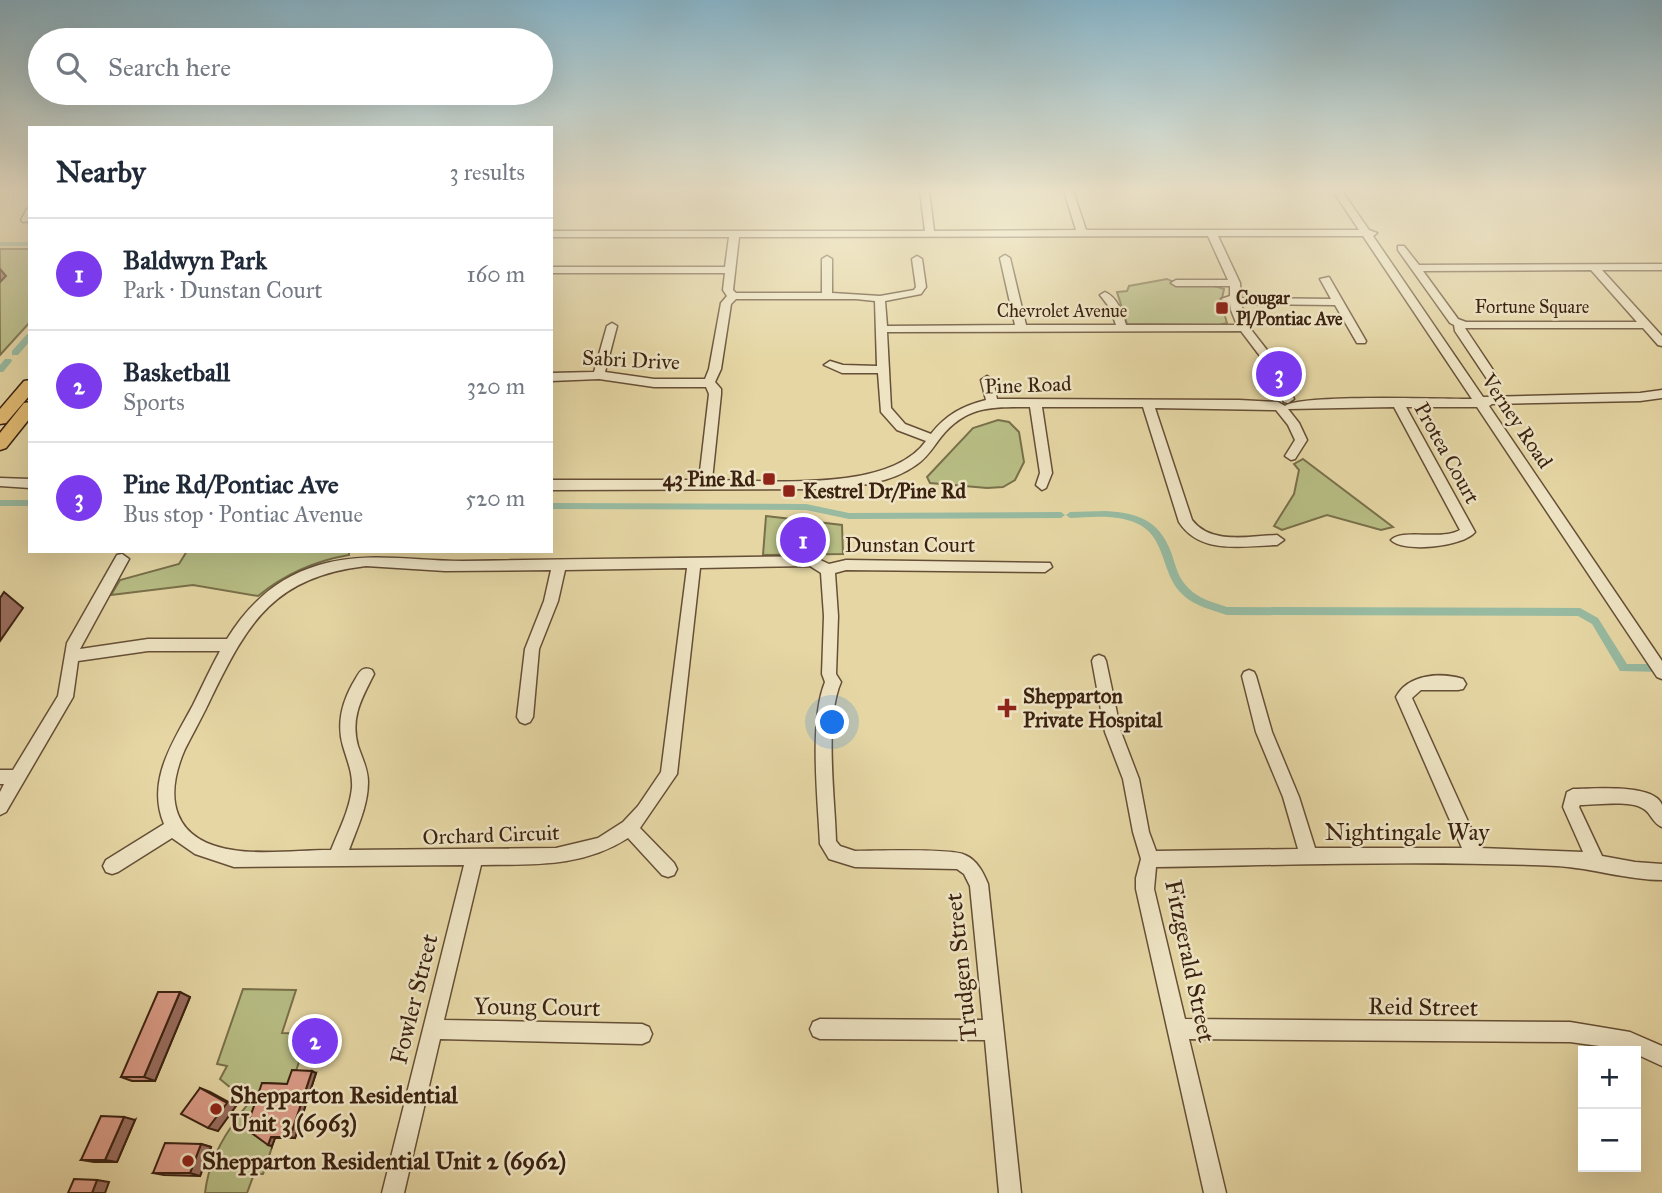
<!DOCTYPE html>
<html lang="en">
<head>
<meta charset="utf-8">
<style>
  body { margin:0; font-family:"IM FELL Great Primer",serif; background:#f6f6f7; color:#1f2937 }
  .controls { position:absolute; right:21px; bottom:21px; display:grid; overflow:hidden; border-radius:0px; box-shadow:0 7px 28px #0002 }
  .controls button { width:63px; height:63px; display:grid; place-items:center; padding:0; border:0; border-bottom:2px solid #e0e1e3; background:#fff; color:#1f2937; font:35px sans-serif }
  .you { position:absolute; left:833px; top:723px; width:24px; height:24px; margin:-18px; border:5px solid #fff; border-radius:50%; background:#1a73e8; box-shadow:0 0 0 10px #1a73e833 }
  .badge { display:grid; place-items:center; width:46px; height:46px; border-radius:50%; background:#7c3aed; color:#fff; font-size:23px; font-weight:700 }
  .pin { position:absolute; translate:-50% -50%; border:4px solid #fff; box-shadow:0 2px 7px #0006 }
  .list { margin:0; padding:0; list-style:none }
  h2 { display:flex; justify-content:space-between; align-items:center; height:91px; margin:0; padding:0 28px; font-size:30px }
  h2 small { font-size:23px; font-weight:400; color:#747a83 }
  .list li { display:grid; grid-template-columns:46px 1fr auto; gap:21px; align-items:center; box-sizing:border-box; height:112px; padding:0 28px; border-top:2px solid #e0e1e3 }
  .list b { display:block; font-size:26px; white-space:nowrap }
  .list p { margin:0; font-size:23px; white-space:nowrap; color:#747a83 }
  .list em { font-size:23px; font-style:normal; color:#747a83 }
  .icon { flex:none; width:38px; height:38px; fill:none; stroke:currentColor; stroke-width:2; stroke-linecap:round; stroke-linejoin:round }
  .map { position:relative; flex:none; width:1662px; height:1193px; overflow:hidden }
  .search { position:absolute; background:#fff; box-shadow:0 7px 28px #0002; left:28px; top:28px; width:525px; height:77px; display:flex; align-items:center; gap:18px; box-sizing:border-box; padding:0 24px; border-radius:38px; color:#747a83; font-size:26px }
  .panel { position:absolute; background:#fff; box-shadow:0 7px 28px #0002; left:28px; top:126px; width:525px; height:427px; border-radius:0px }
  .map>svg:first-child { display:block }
  .green { fill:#b7bd84; stroke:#79704a; stroke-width:2 }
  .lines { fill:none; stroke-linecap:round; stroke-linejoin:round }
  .canal { fill:#97baa1; fill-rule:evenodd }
  .minor-casing { stroke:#664f36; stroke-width:3 }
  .highway-casing { stroke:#3b2211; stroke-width:3 }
  .minor { fill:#eee4c4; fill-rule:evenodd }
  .highway { fill:#e2bb72; fill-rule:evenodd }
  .wall { fill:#bc8675; stroke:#3b2211; stroke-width:2 }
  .shaded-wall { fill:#996d5f; stroke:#3b2211; stroke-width:2 }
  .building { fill:#db9c88; stroke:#3b2211; stroke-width:2 }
  .poi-dot { fill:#8f2418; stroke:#eee4c4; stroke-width:2.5 }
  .labels { text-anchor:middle; stroke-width:5; stroke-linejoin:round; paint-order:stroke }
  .far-poi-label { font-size:18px; font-weight:bold; fill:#3b2211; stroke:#eee4c4; text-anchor:start }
  .far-street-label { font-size:18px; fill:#3b2211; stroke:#eee4c4 }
  .street-label { font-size:21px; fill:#3b2211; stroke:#eee4c4 }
  .poi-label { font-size:21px; font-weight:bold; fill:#3b2211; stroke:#eee4c4; text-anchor:start }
  .near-street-label { font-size:24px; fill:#3b2211; stroke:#eee4c4 }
  .near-poi-label { font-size:24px; font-weight:bold; fill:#3b2211; stroke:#eee4c4; text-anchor:start }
</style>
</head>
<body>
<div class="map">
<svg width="1662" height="1193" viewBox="0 0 1662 1193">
  <rect width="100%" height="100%" fill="#e5d6a4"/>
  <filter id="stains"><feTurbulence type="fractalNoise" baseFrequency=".00286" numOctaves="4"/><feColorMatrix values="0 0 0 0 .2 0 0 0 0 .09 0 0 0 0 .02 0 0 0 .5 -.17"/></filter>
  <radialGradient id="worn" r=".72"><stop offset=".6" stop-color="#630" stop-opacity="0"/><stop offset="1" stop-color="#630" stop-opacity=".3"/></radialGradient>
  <path class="green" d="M0,249H30V322L0,355Z
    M1167,279C1185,289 1205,281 1224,289L1221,303L1227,323L1219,325L1127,324L1117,292L1127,291L1129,286Z
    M998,420L1009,422L1019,432L1024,462L1015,480L1003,487L987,488L930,483L927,477L973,428Z
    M1303,459L1393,527L1381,530L1327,515L1282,530L1274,526L1294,494L1299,470L1294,464Z
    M766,516L842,525L843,554L763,555Z
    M187,551H349V555C314,561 285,574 258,596L193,585L111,595L120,580L179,564Z
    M243,989L296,990L282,1033L329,1034L321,1059H300L291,1086L255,1116L239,1115L249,1103L220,1079L227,1066L217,1064Z
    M239,1116L255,1118L251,1130L272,1147L263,1174H254L247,1193H205C208,1165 222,1138 239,1116Z"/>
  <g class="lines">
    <path class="canal" d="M0,242H30V246H0Z
      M27,334H30V341L18,355H12V351Z
      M5,359H11L12,361L3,372H0V365Z
      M0,500H30V506H0Z
      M551,503L806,504L849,513L1061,512L1065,515L1061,518L849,519L806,510L551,509Z
      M1106,511C1138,513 1159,520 1171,552C1175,563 1177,574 1184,583C1194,597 1211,602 1227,607L1580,608L1598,618L1627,664H1662V672L1620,671L1592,624L1578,616L1227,615C1212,610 1194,606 1182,594C1160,573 1167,536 1136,523C1115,514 1091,517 1070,518L1066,515L1070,512Z"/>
    <defs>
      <path id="minor" d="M920,191H929L934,231L1076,230L1064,191H1073L1086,230H1359L1333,191H1342L1369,230L1377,233L1373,236L1483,397L1640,393L1662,390V398L1640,401L1492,404L1489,406L1662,661V679L1657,677L1477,407H1406L1475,532C1463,547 1403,553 1391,540C1402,528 1441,541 1460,530L1394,407L1288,409L1299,423L1307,440L1295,459L1291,460L1285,456L1295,440L1288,425L1276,410L1155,408L1192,520C1211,545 1249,536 1277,535L1284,540L1277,545C1243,546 1200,555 1179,522L1143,407H1042L1052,473L1046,488L1042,490L1036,485L1040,473L1030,407C993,407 967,405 941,437C933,447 928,457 916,465C891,483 858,486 828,489L551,490V480H699L709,394L706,387H654L599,379L551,381V373L594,372L607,326L612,323L617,326L605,372L654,379H705L709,369L721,303L727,296L723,290L725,273H551V267H725L729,237H551V231H925ZM1208,236L1228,280H1176L1171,283L1176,286H1230V296L1221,299L1230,303L1231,310L1237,325H1126C1122,312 1118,298 1105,292L1100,295L1110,308L1116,325H1026L1010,258L1005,255L1000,258L1015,325L887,326L885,301L921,294L926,287L922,259L917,256L912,259L916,287L914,290L880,296L832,293V259L827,256L822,259V293H736L733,290L739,237ZM1218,236H1363L1472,399C1443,399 1300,394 1285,406L1278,402L1239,400L997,399L993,380L987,376L981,380L986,400C962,406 946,415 931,434L905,424L891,408L887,332L1241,331L1263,360L1284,402L1288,403L1294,399L1274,359L1249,327L1241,304L1335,305L1357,343H1365L1366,341L1329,277L1320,279L1331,299L1241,298L1240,283ZM736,299H856L875,301L877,366L843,365L830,361L824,365L842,373H878L881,412L897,430L926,441C889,493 770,480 712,480L721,394V389L715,382L721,369L731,304Z
        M30,208V221L23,222L21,220L27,209Z
        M1398,246H1404L1419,265L1662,264V270H1602L1662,336V346L1658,345L1643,328H1465L1497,376L1491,380L1487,379L1455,331L1454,325L1450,323L1398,250ZM1591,270L1637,322H1466L1458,319L1423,271Z
        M0,478L30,479V488L0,486Z
        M122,554L129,559L80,649L148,639H227C249,603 278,577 319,565C367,551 413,561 462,561C578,559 695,558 812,556L829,564L846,560L1050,563L1052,567L1045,572L846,570L835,573L838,616L836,674L841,682C824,721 835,798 836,841L840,846L855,851C874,851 952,848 965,855C977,860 983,872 988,884L1021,1193H999L985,1040L820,1039L813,1036L810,1029L813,1022L820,1019L983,1020L970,886L964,874L957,869L855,867L829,859L820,844C818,800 809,721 825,682L822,674L824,616L821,573L810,566L700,568L677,774L640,828L674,863L677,869L674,875L668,877L662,875L628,838C581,868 534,864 481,865L444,1020L642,1024L649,1027L652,1034L649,1041L642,1044L440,1039L404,1193H382L464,865L234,867L195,854L172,838L118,872L112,874L106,872L103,866L106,860L164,824C146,781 173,742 193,705C202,687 210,669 220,651H148L78,661L73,697L6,812L0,815V792L4,784H0V770H13L58,696L67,643L117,555ZM366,566L445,571L551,570L544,601L525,649L517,717L520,722L525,724L530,722L533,717L539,649L558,601L565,570L687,568L661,772L638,806L623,822L598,838L556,848L349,850C357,828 368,806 368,782C368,769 362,758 358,746C350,717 362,698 374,674L372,670C363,666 360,671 356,678C343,699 336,722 343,746C347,760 353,773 352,788C350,809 339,830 331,850C303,850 260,855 233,850C173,841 163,799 185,749C194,731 204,714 212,696C249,620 275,577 366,566Z
        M1099,655L1104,657L1106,661L1121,732L1139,779L1149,832L1156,851L1298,849L1283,797L1256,732L1242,676L1244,672L1249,670L1254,672L1256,676L1272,732L1299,797L1315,848H1462L1396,697C1408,674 1441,672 1463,679L1466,684L1463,689L1458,690H1421L1412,698L1480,848L1583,852L1563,807L1567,792L1573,789C1591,789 1655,783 1662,805C1662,811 1662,820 1662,827C1652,823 1651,812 1642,808C1629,800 1596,805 1580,805L1579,807L1602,856L1635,862L1662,864V880C1626,880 1593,868 1557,866C1424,860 1290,865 1156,867L1154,889L1185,1019L1570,1022L1630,1032L1662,1046V1066L1636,1054V1051L1570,1042L1189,1039L1226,1193H1204L1136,889V878L1141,859L1133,832L1123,779L1105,732L1092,661L1094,657Z"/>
      <path id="highway" d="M30,380V395L6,423L0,424V409L24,381Z
        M30,402V418L6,448L0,450V433L24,403Z"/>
    </defs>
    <use href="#minor" class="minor-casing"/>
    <use href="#highway" class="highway-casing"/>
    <use href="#minor" class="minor"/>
    <use href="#highway" class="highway"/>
  </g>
  <path class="wall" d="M190,997L155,1081H132L121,1077Z
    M316,1073L295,1138H275L272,1146L262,1083L287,1084Z
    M135,1120L117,1162H94L81,1160Z
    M201,1144L211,1147L200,1176L164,1175L153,1173Z"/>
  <path class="shaded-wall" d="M0,269L6,276L0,282Z
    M4,592L23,608L0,641V598Z
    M180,992L190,997L155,1081L144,1077Z
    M312,1071L316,1073L295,1138L290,1137Z
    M200,1088L210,1092L236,1106L218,1131L208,1128Z
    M124,1117L135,1120L117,1162L105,1160Z
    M271,1137L275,1138L272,1146L268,1145Z
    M201,1144L211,1147L200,1176L190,1173Z
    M97,1180L109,1182L105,1193H92Z"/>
  <path class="building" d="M158,992H180L144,1077H121Z
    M292,1070L312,1071L290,1137H271L268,1145L246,1129L262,1083L287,1084Z
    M200,1088L227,1103L208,1128L181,1114Z
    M101,1116L124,1117L105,1160H81Z
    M165,1143L201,1144L190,1173H153Z
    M74,1179L97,1180L92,1193H68Z"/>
  <linearGradient id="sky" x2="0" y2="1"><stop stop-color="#87b6cc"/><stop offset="0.53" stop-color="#f3edd6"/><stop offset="1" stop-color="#f3edd6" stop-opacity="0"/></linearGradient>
  <rect width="1662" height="358" fill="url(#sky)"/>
  <g class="poi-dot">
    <rect x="1215" y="301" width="14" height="14" rx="3.5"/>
    <rect x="762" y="472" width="14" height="14" rx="3.5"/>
    <rect x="782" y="484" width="14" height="14" rx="3.5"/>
    <path d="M1003.5 697.5h7v7h7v7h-7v7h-7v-7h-7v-7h7z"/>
    <circle cx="216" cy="1109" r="7"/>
    <circle cx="188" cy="1161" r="7"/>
  </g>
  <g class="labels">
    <g class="far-poi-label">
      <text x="1236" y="304">Cougar<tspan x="1236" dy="21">Pl/Pontiac Ave</tspan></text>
    </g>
    <g class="far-street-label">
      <text x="1532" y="313">Fortune Square</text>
      <text x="1062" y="317">Chevrolet Avenue</text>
    </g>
    <g class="street-label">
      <text transform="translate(631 360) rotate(3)" y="7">Sabri Drive</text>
      <text transform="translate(1028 385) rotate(-2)" y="7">Pine Road</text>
      <text transform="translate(1517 421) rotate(56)" y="7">Verney Road</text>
      <text transform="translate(1447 453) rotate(61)" y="7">Protea Court</text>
      <text x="910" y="552">Dunstan Court</text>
      <text transform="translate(491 835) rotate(-2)" y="7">Orchard Circuit</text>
    </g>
    <g class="poi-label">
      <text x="755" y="486" text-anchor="end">43 Pine Rd</text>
      <text x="803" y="498">Kestrel Dr/Pine Rd</text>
      <text x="1023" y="703">Shepparton<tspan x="1023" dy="24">Private Hospital</tspan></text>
    </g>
    <g class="near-street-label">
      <text x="1407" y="840">Nightingale Way</text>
      <text transform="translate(1190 961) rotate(78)" y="8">Fitzgerald Street</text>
      <text transform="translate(961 967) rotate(-96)" y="8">Trudgen Street</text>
      <text transform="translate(414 999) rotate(-76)" y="8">Fowler Street</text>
      <text transform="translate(537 1007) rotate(1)" y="8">Young Court</text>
      <text transform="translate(1423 1007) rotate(1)" y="8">Reid Street</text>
    </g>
    <g class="near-poi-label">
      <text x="230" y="1103">Shepparton Residential<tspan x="230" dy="28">Unit 3 (6963)</tspan></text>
      <text x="202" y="1169">Shepparton Residential Unit 2 (6962)</text>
    </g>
  </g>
  <rect width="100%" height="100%" filter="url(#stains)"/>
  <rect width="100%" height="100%" fill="url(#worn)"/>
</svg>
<div class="controls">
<button>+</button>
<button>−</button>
</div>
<div class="you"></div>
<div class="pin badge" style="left:803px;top:540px">1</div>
<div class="pin badge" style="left:315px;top:1041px">2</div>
<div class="pin badge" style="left:1279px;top:374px">3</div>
<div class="search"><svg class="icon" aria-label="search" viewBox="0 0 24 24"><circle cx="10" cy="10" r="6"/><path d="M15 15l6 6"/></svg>Search here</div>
<section class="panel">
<h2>Nearby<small>3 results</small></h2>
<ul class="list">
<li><span class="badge">1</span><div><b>Baldwyn Park</b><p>Park · Dunstan Court</p></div><em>160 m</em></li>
<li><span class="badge">2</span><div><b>Basketball</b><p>Sports</p></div><em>320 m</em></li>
<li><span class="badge">3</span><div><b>Pine Rd/Pontiac Ave</b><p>Bus stop · Pontiac Avenue</p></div><em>520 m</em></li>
</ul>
</section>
</div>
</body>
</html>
